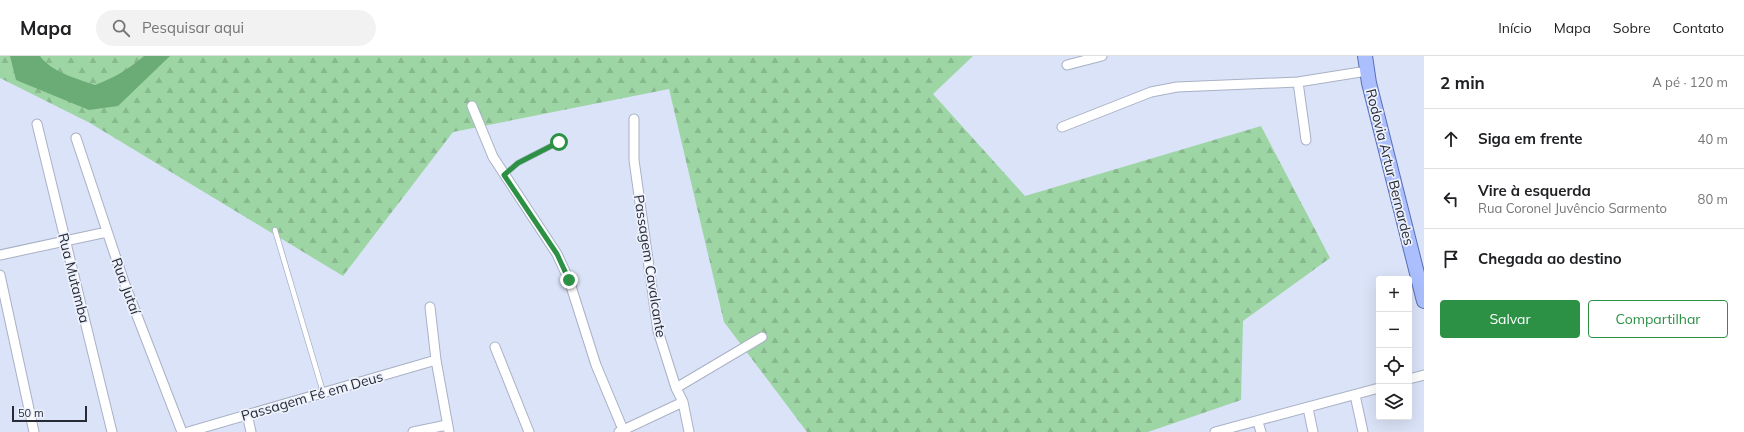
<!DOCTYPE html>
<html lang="pt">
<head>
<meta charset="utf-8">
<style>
  body { margin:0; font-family:Mulish,sans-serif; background:#f2f2f2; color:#202124 }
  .controls { position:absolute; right:12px; bottom:12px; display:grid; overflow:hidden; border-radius:4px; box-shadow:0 4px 16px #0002 }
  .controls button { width:36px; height:36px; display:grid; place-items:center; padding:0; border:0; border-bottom:1px solid #e0e0e0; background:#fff; color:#202124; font:20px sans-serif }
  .scale { position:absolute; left:12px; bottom:10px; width:75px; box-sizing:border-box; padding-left:4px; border:2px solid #282b33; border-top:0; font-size:11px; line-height:14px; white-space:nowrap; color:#282b33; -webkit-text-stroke:3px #ecf1fd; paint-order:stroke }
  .stop { position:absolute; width:12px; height:12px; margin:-9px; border:3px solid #2c9045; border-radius:50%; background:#fff }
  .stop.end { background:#2c9045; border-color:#fff; box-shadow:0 1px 4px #0008 }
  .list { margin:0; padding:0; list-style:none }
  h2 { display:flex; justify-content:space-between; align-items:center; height:52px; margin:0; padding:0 16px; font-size:17px }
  h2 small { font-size:13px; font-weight:400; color:#757577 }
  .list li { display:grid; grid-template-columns:26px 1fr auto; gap:12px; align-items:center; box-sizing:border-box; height:60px; padding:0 16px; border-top:1px solid #e0e0e0 }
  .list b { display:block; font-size:15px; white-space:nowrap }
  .list p { margin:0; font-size:13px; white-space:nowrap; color:#757577 }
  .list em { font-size:13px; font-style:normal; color:#757577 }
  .actions { display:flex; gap:8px; padding:12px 16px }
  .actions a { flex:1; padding:9px 0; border:1px solid #2c9045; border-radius:4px; text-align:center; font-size:14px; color:#2c9045 }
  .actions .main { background:#2c9045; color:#fff }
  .icon { flex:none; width:22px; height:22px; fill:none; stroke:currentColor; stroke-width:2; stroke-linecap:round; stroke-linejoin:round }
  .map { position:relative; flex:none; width:1424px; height:376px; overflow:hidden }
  header { display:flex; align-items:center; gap:24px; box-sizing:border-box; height:56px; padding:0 20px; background:#fff; border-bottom:1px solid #e0e0e0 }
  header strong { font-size:19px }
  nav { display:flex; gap:22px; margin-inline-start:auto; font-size:14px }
  .search { width:280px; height:36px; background:#f2f2f2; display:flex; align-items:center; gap:10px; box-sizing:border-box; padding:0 14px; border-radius:22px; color:#757577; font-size:15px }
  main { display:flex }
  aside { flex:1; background:#fff }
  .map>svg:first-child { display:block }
  .forest { fill:url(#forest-firs) }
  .water { fill:#6bab75 }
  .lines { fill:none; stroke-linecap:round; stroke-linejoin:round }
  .service-casing { stroke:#a9b1c5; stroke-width:6 }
  .minor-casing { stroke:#a9b1c5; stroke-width:11 }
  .primary-casing { stroke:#596fb6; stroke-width:16 }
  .service { stroke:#fff; stroke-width:4.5 }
  .minor { stroke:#fff; stroke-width:9 }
  .primary { stroke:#abbffe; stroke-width:14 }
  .route { stroke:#2c9045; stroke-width:5 }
  .labels { text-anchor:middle; stroke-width:3.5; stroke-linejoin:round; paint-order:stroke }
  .street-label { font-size:14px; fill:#282b33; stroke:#ecf1fd }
</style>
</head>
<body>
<header>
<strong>Mapa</strong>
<div class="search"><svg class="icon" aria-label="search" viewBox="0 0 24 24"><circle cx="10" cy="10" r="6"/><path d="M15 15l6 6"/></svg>Pesquisar aqui</div>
<nav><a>Início</a><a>Mapa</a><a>Sobre</a><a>Contato</a></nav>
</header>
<main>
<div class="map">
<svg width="1424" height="376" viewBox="0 0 1424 376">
  <defs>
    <pattern id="forest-firs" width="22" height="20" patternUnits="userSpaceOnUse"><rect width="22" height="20" fill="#9dd6a4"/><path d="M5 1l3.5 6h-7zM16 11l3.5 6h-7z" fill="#87b88e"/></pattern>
  </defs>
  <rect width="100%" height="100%" fill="#dbe3f8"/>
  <path class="forest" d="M0,0H973L933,38L1025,140L1261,70L1330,202L1243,265L1241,344L1148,376H807L724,266L669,33L453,76L343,220L90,67L0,22Z"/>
  <path class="water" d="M10,0H40C51,16 78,23 95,29C114,22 129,13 144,0H170L118,50L89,54L16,24Z"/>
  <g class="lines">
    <defs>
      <path id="service" d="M504,119L518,107L559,86
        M275,174L323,336"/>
      <path id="minor" d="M1067,9L1102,0
        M1298,26L1306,84
        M472,50L493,101L557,198L569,224L596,309L624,376
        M634,63V104L658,275L676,332L683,346L689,376
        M37,68L112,376
        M1062,71L1151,36L1177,31L1298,26L1367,15
        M76,82L124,226L182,376
        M0,199L107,176
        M0,219L34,376
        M430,251L436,304L449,376
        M495,291L529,376
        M1409,323L1424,319
        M676,332L762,281
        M1355,339L1363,376
        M1308,352L1313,376
        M247,358L251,376
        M1258,366L1261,376
        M188,376L436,304
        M413,376L447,369
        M619,376L683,346
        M1215,376L1379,332"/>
      <path id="primary" d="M1365,0L1369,27L1424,245"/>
    </defs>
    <use href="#service" class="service-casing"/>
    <use href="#minor" class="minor-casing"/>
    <use href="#primary" class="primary-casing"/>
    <use href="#service" class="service"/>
    <use href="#minor" class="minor"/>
    <use href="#primary" class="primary"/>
  </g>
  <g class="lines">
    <path class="route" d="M559,86L518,107L504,119L557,198L569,224"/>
  </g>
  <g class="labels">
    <g class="street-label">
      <text transform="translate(1390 111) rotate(76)" y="5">Rodovia Artur Bernardes</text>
      <text transform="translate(650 210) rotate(81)" y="5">Passagem Cavalcante</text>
      <text transform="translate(74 222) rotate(76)" y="5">Rua Mutamba</text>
      <text transform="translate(126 230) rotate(70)" y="5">Rua Jutaí</text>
      <text transform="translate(312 340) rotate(-16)" y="5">Passagem Fé em Deus</text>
    </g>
  </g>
</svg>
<div class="controls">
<button>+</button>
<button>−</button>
<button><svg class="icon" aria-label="locate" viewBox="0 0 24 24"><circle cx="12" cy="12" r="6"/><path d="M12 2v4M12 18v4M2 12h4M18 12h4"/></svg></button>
<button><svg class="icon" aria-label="layers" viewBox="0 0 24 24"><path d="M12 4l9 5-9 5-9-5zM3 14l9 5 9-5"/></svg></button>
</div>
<div class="scale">50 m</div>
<div class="stop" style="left:559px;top:86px"></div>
<div class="stop end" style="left:569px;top:224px"></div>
</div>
<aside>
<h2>2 min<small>A pé · 120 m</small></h2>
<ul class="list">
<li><svg class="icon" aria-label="ahead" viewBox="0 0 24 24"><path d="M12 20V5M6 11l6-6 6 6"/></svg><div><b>Siga em frente</b></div><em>40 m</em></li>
<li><svg class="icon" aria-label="left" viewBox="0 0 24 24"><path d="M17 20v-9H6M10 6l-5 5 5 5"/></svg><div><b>Vire à esquerda</b><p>Rua Coronel Juvêncio Sarmento</p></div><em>80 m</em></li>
<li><svg class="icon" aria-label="arrive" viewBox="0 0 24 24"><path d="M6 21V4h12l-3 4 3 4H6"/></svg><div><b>Chegada ao destino</b></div></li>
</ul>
<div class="actions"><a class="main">Salvar</a><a>Compartilhar</a></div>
</aside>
</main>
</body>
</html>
